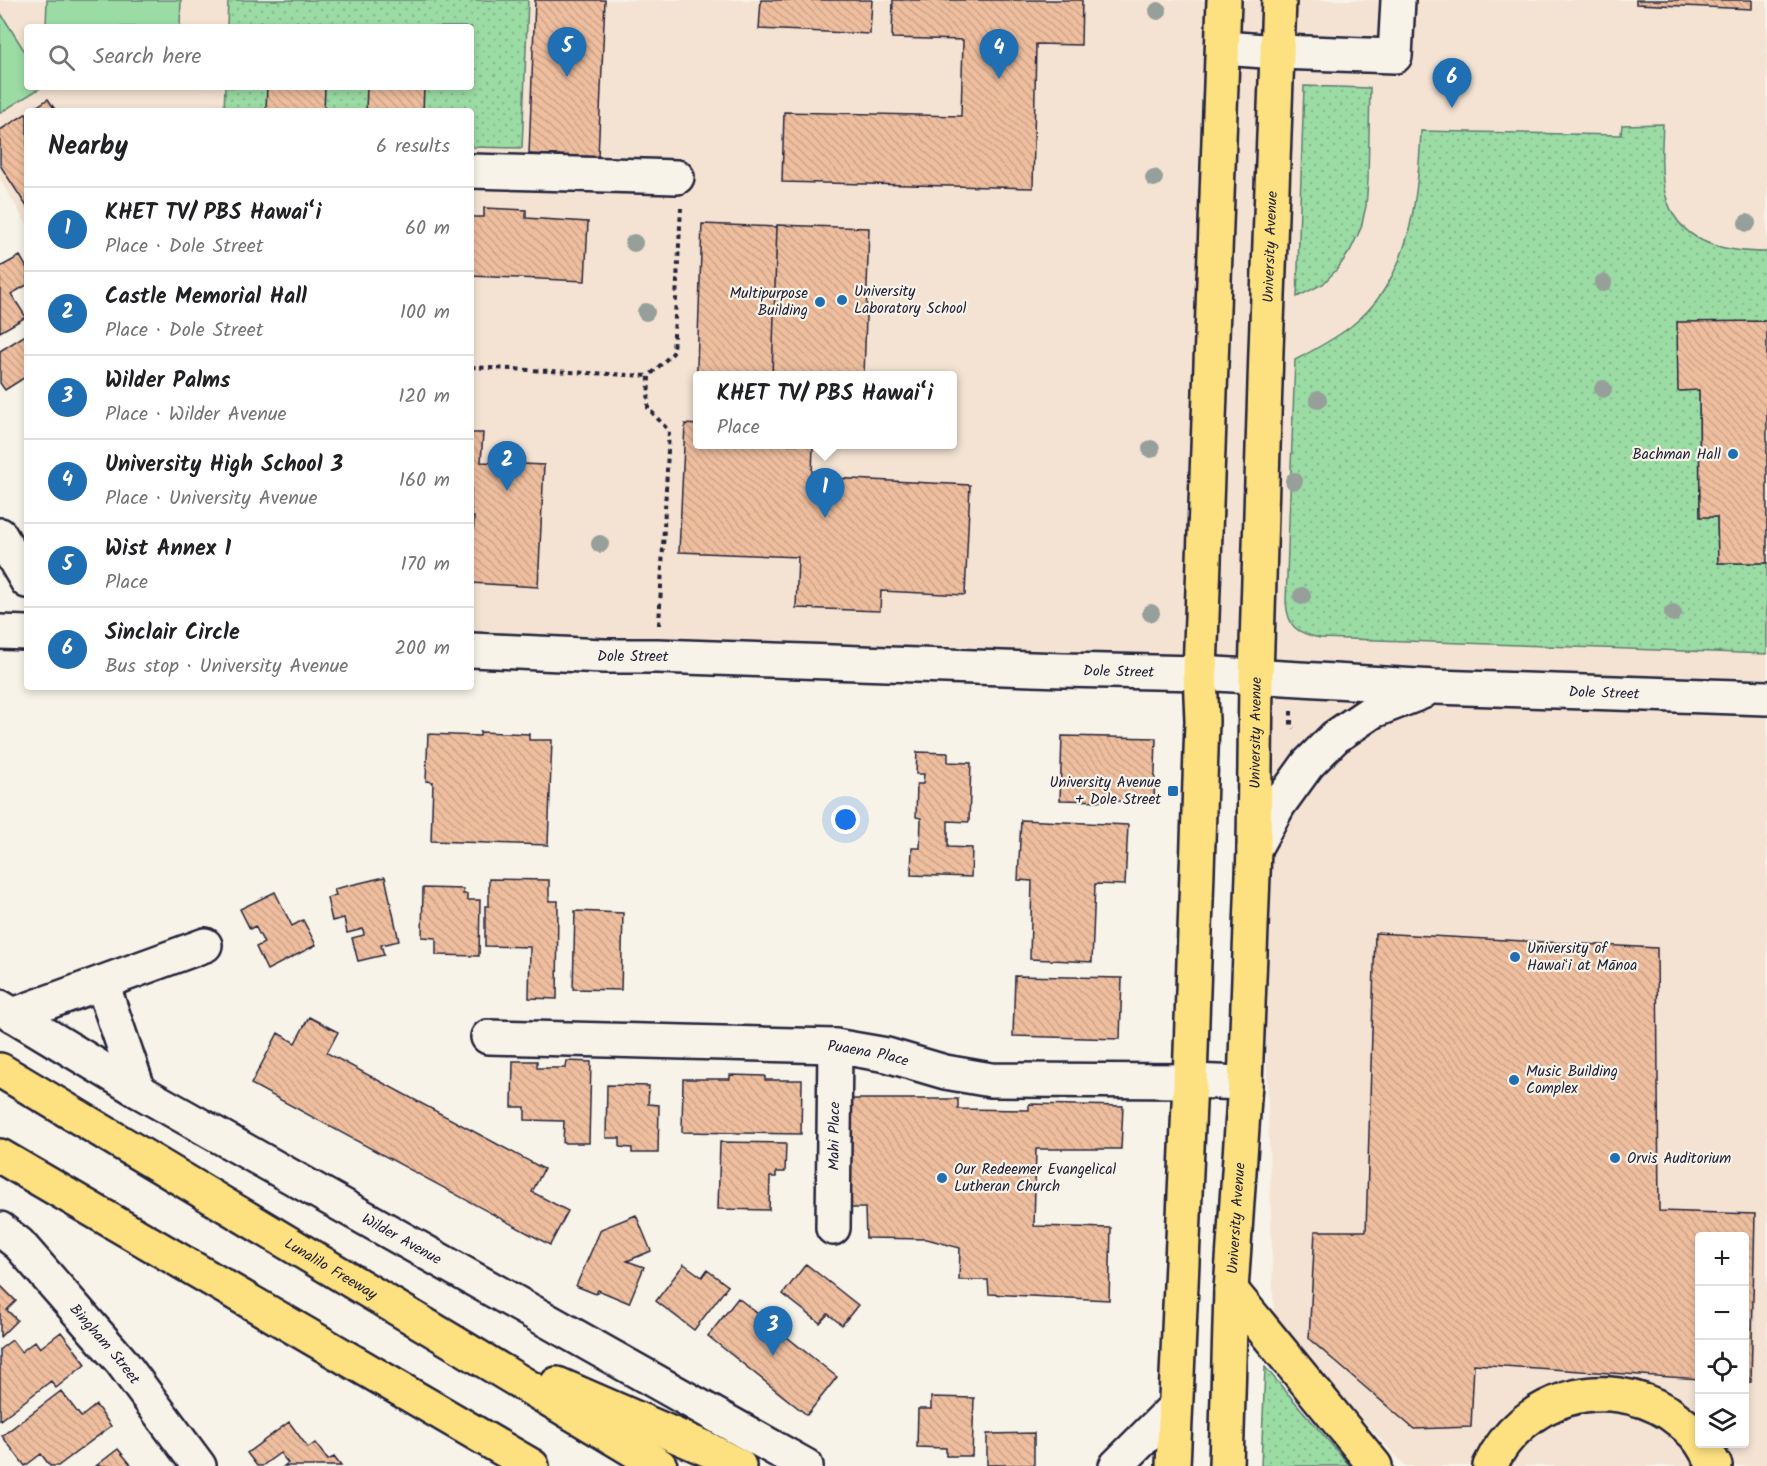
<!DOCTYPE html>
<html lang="en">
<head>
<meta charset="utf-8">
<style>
  body { margin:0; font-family:Kalam,sans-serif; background:#f6f6f6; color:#202124 }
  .controls { position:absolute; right:18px; bottom:18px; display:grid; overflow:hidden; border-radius:6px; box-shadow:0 3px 9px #0003 }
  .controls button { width:54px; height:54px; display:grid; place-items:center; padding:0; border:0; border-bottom:2px solid #e0e0e0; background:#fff; color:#202124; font:30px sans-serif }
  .you { position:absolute; left:846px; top:820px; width:21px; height:21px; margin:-15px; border:4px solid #fff; border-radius:50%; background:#1a73e8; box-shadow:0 0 0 9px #1a73e833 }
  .badge { display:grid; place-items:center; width:39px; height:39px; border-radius:50%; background:#1f6fb2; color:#fff; font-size:20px; font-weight:700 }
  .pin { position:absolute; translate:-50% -50px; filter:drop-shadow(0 2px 3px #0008) }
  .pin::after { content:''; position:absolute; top:32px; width:21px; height:18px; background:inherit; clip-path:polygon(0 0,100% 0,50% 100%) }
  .popup { position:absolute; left:693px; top:371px; width:264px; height:78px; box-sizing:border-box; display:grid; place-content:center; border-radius:6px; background:#fff; filter:drop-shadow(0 2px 4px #0005); font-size:20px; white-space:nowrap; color:#757577 }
  .popup b { font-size:22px; color:#202124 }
  .popup::after { content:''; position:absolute; left:50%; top:100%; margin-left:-12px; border:12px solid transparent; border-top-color:#fff }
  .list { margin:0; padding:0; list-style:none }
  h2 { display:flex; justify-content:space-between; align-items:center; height:78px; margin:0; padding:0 24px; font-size:26px }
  h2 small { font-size:20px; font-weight:400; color:#757577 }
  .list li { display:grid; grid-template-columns:39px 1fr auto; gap:18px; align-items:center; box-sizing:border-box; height:84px; padding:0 24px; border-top:2px solid #e0e0e0 }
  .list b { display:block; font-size:22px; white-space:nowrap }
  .list p { margin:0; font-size:20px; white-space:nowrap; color:#757577 }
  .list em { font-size:20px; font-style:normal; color:#757577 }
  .icon { flex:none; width:33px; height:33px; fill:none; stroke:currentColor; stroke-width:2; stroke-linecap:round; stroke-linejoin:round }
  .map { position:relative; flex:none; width:1767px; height:1466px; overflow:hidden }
  .search { position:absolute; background:#fff; box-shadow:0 3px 9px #0003; left:24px; top:24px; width:450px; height:66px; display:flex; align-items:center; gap:15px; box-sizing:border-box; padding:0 21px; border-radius:6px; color:#757577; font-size:22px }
  .panel { position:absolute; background:#fff; box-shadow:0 3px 9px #0003; left:24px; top:108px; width:450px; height:582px; border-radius:6px }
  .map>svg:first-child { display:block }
  .built { fill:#f4e3d2; fill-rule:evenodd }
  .grass { fill:url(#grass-dots); stroke:#5e7e70; stroke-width:1.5 }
  .pitch { fill:#9bdba4; stroke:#5e7e70; stroke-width:1.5 }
  .building { fill:url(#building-back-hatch); stroke:#22223b; stroke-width:1.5 }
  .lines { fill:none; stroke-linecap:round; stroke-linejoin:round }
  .minor-casing { stroke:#22223b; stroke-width:38 }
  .major-casing { stroke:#22223b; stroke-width:38 }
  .highway-casing { stroke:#22223b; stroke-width:38 }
  .path { stroke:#22223b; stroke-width:4; stroke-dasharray:4.5 4.5; stroke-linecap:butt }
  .minor { stroke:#f7f3e8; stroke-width:33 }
  .major { stroke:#fde080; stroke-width:33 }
  .highway { stroke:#fde080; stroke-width:33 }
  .tree { fill:#969f9a }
  .poi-dot { fill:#1f6fb2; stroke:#f7f3e8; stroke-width:2 }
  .labels { text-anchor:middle; stroke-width:4.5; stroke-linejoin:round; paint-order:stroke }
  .street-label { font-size:15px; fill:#22223b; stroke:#f7f3e8 }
  .poi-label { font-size:15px; fill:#22223b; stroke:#f7f3e8; text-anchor:start }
</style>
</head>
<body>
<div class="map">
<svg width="1767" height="1466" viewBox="0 0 1767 1466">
  <defs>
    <pattern id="grass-dots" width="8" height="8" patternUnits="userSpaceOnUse" patternTransform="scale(1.5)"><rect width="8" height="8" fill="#9bdba4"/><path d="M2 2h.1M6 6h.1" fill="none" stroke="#85bc8e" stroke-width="1.8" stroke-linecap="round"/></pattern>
    <pattern id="building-back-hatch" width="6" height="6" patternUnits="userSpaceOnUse" patternTransform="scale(1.5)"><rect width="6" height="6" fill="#eebe9e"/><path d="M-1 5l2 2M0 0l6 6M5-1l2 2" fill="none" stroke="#cca389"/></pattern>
  </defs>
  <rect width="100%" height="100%" fill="#f7f3e8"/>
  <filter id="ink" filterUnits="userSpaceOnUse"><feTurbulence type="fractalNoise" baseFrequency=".0167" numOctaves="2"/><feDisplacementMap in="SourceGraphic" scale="12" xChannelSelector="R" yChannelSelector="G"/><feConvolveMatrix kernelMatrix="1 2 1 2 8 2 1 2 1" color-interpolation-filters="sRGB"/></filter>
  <g filter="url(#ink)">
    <path class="built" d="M0,0H1767V1466H1405L1274,1322L1256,677L471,650V111H27V225L0,179ZM27,27H471V87H27ZM698,376H952V444H698ZM1700,1236H1744V1444H1700Z"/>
    <path class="grass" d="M228,0H528L522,148L471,147V111H224L225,87H471V27H227Z
      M1304,86L1370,88L1368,181L1366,206L1361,228L1350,251L1338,268L1323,284L1297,297Z
      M1663,124C1662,146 1660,171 1665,193C1677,243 1722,252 1767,252V321L1679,391L1699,390L1700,516L1717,517L1718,563H1767V654L1320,638C1296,633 1288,627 1286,602L1295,360C1314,350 1333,340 1350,327C1410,281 1418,201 1421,131L1621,135L1622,125Z
      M1265,1367L1350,1466H1261Z"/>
    <path class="pitch" d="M47,0H181L180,27H46Z
      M0,12L27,55V87H42L0,113Z"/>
    <path class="building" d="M535,0H605L598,157L529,154Z
      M761,0H872L870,34L759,29Z
      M893,0H1082L1081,45L1036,44L1033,188L782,182L784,112L961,116L963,40L892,38Z
      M1636,0H1752V9L1636,4Z
      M267,87H325L324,111H266Z
      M367,87H424L423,111H366Z
      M48,99L56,111H30Z
      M27,113V207L0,165V130Z
      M484,208L526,210V218L588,222L585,281L471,276V217H484Z
      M702,224L777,227L772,376H698V394H696Z
      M777,225L869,228L864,376H772Z
      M20,256L27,268V285L11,294L26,317L0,332V267Z
      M1767,321V563H1718L1717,517H1700L1699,390L1678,391L1677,322Z
      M27,334V376L5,390L0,383V351Z
      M685,424L698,425V444H813L812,477L970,485L965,595L881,591L880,611L796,608L798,557L679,552Z
      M471,433H483L481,462L544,465L538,587L471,583L474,517H471Z
      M480,732L529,734V740H552L548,845L431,841L433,782L426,781L428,734L480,736Z
      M1062,736L1156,738L1154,802L1060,800Z
      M917,752L948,753V762L971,763L969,822L948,821V847L972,848L971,877L911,875L912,848H920L921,818L916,817L917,784H923L924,774H916Z
      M1021,820L1128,825L1125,885L1095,884L1092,962L1030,959L1032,881L1018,880Z
      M385,877L399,941L381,945L384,955L358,961L352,938L364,935L363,929L347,933L344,918L332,921L327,898L336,895L334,889Z
      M489,879L549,880V901H558L557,999L529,998L530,947L485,946V906H489Z
      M423,888L463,889V894H467V900H480L479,956L436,955V938L422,937Z
      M275,892L292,926L303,920L316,945L267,970L256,947L264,943L255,926L250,929L240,909Z
      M575,911L623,913L621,990L573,989Z
      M1375,933L1657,948L1659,1211L1755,1214L1751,1382H1744V1236H1700V1379L1474,1364L1471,1427L1414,1429L1309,1339L1315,1231H1366Z
      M1015,976L1122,978L1120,1039L1013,1036Z
      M309,1017L338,1032L327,1053L544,1169L532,1192L568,1211L550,1245L251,1084L278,1033L295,1043Z
      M513,1061H537V1068H566L567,1061L591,1062L589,1143H563L564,1121L525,1120V1107H512Z
      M730,1075L765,1076V1080H802L801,1134L682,1132L683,1079H730Z
      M607,1085L649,1086L648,1104L659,1105L658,1153H632V1148L620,1147V1138H606Z
      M850,1099H958V1109L1029,1110V1104L1123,1106L1121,1149H1036L1034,1226L1111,1228L1109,1300L989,1294L988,1280H959L960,1248L927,1239L866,1238L865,1208H848Z
      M720,1142L786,1143L785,1172H776V1177H770L769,1210L718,1209Z
      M636,1215L651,1251L627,1261L644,1267L629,1303L598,1290L596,1294L576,1286L601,1229Z
      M684,1264L702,1277L707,1270L728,1286L694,1330L656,1301Z
      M806,1264L858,1305L842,1325L828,1314L820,1323L783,1294Z
      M0,1285L16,1301L7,1310L17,1320L0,1337Z
      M738,1298L837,1377L807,1415L708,1336Z
      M61,1332L86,1364L56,1388L51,1381L0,1420V1349L12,1340L21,1352L35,1341L40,1348Z
      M61,1391L81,1417L96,1405L111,1426L58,1466H50L41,1454L25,1466L2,1436Z
      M931,1397L974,1398L972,1456H946V1448L917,1447L918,1409H931Z
      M289,1422L308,1448L315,1443L328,1460L334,1457L341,1466H284L288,1463L280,1453L262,1466H257L247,1453Z
      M1034,1433V1465H987V1434Z
      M118,1449L132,1466H96Z"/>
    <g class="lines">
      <defs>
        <g id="minor">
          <path d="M1223,48L1278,52L1395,56L1398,0"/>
          <path d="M471,171L677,177"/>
          <path d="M0,535L27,581"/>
          <path d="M0,632L27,633"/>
          <path id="s1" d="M471,650L604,656H657L1063,670L1200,673L1435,687L1767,698"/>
          <path d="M1254,849L1279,804L1308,764L1335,737L1373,711L1422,692"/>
          <path d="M102,983L139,1091"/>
          <path id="s2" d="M0,1007L139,1091L806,1466"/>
          <path d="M13,1015L205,945"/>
          <path id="s3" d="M488,1037L835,1046L887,1055L945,1072L991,1080L1190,1081L1245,1083"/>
          <path id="s4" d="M833,1228L835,1046"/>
          <path id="s5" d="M0,1229L19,1244L121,1361L199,1466"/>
          <path d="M1116,1466L1175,1407"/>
        </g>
        <g id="major">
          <path d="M1173,1466L1190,1081L1202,721L1200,673L1224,0"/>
          <path id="s6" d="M1226,1466L1231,1290L1245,1083L1254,849L1256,677L1266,350L1279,0"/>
        </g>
        <g id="highway">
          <path id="s7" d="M0,1070L660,1466"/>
          <path d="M0,1156L532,1466"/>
          <path d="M1231,1290L1375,1466"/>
          <path d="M557,1384L709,1450L739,1466"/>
          <path d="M1702,1444L1715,1466"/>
          <path d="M1490,1466C1522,1398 1604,1373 1669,1413C1680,1421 1691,1429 1700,1441"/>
        </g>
      </defs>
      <use href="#minor" class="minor-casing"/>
      <use href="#major" class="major-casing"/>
      <use href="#highway" class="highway-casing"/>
      <path class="path" d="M471,367L649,376
        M659,625L669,431L648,408L649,376L673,353L681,208
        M1291,711V725L1294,728"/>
      <use href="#minor" class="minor"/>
      <use href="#major" class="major"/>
      <use href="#highway" class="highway"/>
    </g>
    <g class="tree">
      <circle cx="1158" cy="11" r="9"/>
      <circle cx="1154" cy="178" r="9"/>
      <circle cx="1747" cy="223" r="9"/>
      <circle cx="634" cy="243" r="9"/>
      <circle cx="1603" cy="283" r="9"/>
      <circle cx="646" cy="312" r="9"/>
      <circle cx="1603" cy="389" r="9"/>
      <circle cx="1318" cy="400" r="9"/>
      <circle cx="1151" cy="449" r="9"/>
      <circle cx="1294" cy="481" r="9"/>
      <circle cx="600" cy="544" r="9"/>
      <circle cx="1302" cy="596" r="9"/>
      <circle cx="1151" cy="613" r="9"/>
      <circle cx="1673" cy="613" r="9"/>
    </g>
  </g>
  <g class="poi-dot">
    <circle cx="842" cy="300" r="6"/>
    <circle cx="820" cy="302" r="6"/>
    <circle cx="1733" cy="454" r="6"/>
    <rect x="1167" y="785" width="12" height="12" rx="3"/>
    <circle cx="1515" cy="957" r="6"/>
    <circle cx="1514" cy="1080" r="6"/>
    <circle cx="1615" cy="1158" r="6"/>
    <circle cx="942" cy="1178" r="6"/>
  </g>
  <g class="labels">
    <g class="street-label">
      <text dy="5" stroke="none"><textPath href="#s6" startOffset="1220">University Avenue</textPath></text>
      <text dy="5" stroke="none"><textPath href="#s1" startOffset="162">Dole Street</textPath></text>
      <text dy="5" stroke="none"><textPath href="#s1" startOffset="648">Dole Street</textPath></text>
      <text dy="5" stroke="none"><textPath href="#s1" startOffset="1134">Dole Street</textPath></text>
      <text dy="5" stroke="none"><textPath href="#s6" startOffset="734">University Avenue</textPath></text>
      <text dy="5" stroke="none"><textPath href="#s3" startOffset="381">Puaena Place</textPath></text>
      <text dy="5" stroke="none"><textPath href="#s4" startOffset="92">Mahi Place</textPath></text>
      <text dy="5" stroke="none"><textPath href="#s6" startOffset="248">University Avenue</textPath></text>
      <text dy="5" stroke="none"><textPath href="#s2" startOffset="464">Wilder Avenue</textPath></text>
      <text dy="5" stroke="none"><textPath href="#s7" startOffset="386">Lunalilo Freeway</textPath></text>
      <text dy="5" stroke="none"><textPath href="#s5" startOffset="156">Bingham Street</textPath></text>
    </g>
    <g class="poi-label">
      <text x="854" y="296">University<tspan x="854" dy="17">Laboratory School</tspan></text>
      <text x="808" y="298" text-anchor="end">Multipurpose<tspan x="808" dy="17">Building</tspan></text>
      <text x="1721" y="459" text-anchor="end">Bachman Hall</text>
      <text x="1161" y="787" text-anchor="end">University Avenue<tspan x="1161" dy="17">+ Dole Street</tspan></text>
      <text x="1527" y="953">University of<tspan x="1527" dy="17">Hawaiʻi at Mānoa</tspan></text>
      <text x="1526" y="1076">Music Building<tspan x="1526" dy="17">Complex</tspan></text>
      <text x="1627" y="1163">Orvis Auditorium</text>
      <text x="954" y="1174">Our Redeemer Evangelical<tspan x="954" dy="17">Lutheran Church</tspan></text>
    </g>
  </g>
</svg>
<div class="controls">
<button>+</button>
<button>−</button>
<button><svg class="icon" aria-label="locate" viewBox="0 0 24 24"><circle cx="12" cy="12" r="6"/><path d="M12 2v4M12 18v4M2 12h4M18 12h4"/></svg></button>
<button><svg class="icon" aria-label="layers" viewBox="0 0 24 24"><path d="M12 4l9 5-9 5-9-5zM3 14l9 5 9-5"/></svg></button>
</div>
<div class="you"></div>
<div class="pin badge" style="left:825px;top:518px">1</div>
<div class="popup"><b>KHET TV/ PBS Hawai‘i</b>Place</div>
<div class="pin badge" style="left:507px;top:491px">2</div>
<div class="pin badge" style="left:773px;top:1356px">3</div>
<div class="pin badge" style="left:999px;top:79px">4</div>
<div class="pin badge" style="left:567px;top:77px">5</div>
<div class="pin badge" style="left:1452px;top:108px">6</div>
<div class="search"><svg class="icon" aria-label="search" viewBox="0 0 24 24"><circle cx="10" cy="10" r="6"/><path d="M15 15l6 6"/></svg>Search here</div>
<section class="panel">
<h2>Nearby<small>6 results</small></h2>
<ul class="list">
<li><span class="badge">1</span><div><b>KHET TV/ PBS Hawai‘i</b><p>Place · Dole Street</p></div><em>60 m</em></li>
<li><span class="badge">2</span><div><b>Castle Memorial Hall</b><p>Place · Dole Street</p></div><em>100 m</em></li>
<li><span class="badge">3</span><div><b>Wilder Palms</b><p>Place · Wilder Avenue</p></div><em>120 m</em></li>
<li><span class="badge">4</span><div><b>University High School 3</b><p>Place · University Avenue</p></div><em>160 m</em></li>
<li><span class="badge">5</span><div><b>Wist Annex 1</b><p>Place</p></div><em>170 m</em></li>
<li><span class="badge">6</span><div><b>Sinclair Circle</b><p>Bus stop · University Avenue</p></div><em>200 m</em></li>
</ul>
</section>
</div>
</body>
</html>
